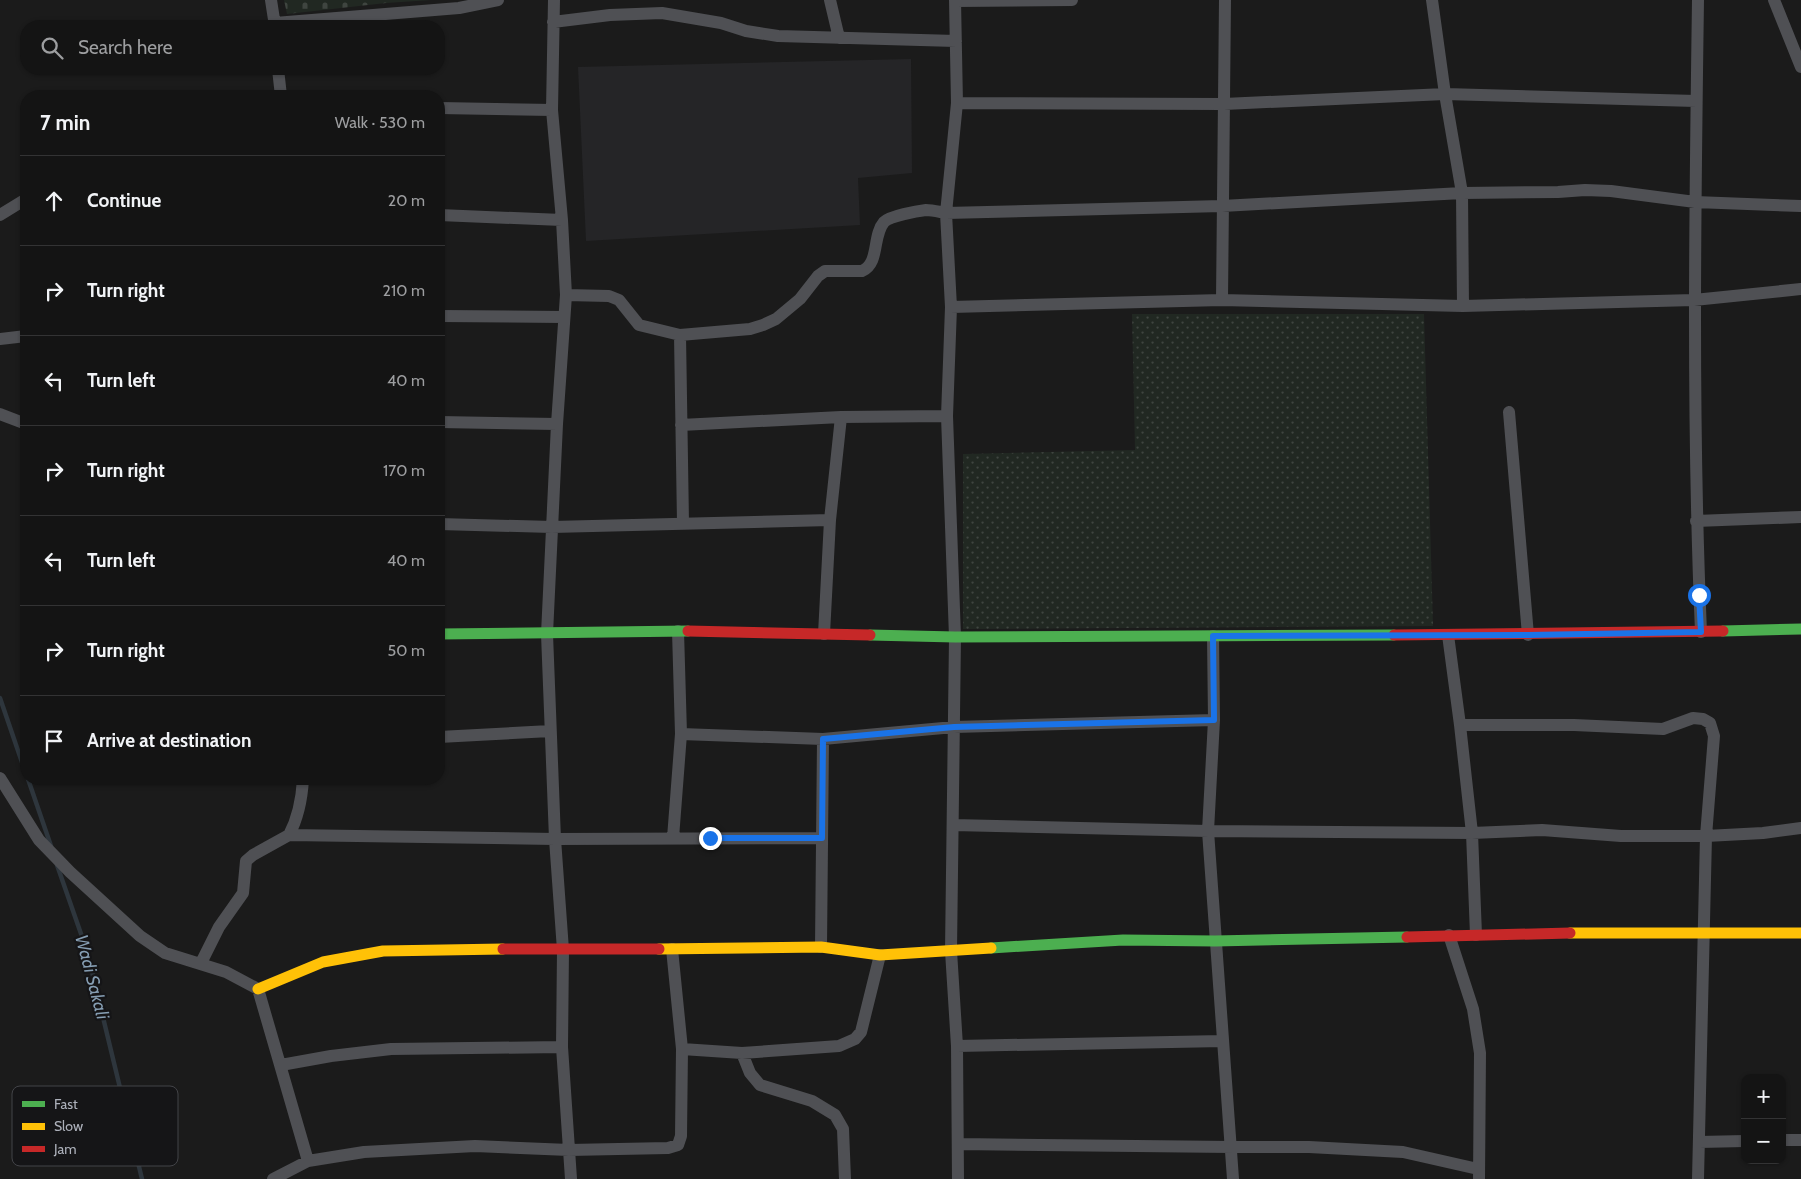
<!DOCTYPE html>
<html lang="en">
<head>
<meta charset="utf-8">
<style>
  body { margin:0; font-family:Cabin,sans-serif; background:#1d1d1d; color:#f1f3f6 }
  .controls { position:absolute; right:15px; bottom:15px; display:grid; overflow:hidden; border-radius:10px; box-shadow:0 1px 4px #0004 }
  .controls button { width:45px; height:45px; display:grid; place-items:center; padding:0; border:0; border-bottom:1px solid #333334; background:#141414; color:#f1f3f6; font:25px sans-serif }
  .stop { position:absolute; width:15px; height:15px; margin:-11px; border:4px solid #1a73e8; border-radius:50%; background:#fff }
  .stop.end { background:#1a73e8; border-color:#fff; box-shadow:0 1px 5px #0008 }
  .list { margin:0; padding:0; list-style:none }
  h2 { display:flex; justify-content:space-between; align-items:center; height:65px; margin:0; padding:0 20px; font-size:21px }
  h2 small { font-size:16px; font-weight:400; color:#9d9ea0 }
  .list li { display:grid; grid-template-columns:32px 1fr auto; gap:15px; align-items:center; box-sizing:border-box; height:90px; padding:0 20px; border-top:1px solid #333334 }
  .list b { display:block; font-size:19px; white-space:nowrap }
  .list em { font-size:16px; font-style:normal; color:#9d9ea0 }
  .icon { flex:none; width:28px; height:28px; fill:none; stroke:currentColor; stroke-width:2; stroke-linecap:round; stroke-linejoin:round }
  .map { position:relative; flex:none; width:1801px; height:1179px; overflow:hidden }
  .search { position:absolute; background:#141414; box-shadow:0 1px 4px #0004; left:20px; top:20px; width:425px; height:55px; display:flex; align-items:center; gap:12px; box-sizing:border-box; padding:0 18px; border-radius:20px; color:#9d9ea0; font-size:19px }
  .panel { position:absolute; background:#141414; box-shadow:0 1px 4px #0004; left:20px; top:90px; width:425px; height:695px; border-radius:20px }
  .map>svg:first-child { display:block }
  .built { fill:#252527 }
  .green { fill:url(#green-dots) }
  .cemetery { fill:url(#cemetery-stones) }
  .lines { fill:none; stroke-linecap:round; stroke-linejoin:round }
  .stream { stroke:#2e363d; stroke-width:4.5 }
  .street { stroke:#4f5054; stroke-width:12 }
  .fast { stroke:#4caf50; stroke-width:11 }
  .slow { stroke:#ffc107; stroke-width:11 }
  .jam { stroke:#c62828; stroke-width:11 }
  .route { stroke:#1a73e8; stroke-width:6 }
  .labels { text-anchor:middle; stroke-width:4.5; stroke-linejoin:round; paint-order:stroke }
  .water-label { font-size:18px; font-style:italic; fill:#869eb3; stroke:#151517 }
  .key { fill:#151517; stroke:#434448; stroke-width:1 }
  .key-label { font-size:14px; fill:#adb1bb }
</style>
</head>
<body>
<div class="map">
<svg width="1801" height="1179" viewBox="0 0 1801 1179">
  <defs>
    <pattern id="green-dots" width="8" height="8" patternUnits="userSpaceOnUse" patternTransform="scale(1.25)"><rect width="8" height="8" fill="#212822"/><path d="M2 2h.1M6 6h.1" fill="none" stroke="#3f4540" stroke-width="1.8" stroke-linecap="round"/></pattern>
    <pattern id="cemetery-stones" width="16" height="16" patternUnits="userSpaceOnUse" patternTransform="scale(1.25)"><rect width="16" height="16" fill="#212822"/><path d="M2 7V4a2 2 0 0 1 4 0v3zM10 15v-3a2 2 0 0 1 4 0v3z" fill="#3f4540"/></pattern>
  </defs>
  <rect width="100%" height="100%" fill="#1b1b1b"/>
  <path class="built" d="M911,59L912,173L858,178L860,225L586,241L578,67Z"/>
  <path class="green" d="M1132,314H1424L1433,626L963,629V454L1135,450Z"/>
  <path class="cemetery" d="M284,0H431L386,3L287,14Z"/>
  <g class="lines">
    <path class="stream" d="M0,698L26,774
      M28,779L51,846
      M57,865L87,951L142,1179"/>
    <path class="street" d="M271,0L275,26
      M554,0L552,110L562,220L566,295L557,424L547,634L555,839L563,950L562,1047L571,1179
      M830,0L839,38
      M955,0L957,103L946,213L951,307L947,416L955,637L951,951L957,1046L958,1179
      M1432,0L1445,94L1462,193L1463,306
      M1698,0C1695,211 1692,422 1701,632
      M1774,0L1801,67
      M955,1L1072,0
      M553,22L610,15L662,13L721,23L746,31L778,36L956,41
      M275,23L459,8L498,0
      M278,69L281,96
      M957,103L1224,104L1445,94L1696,101
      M439,108L552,110
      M0,215L26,199
      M439,215L562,220
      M566,295L609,296L619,300L639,325L680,335L750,329L763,325L776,319L800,299L818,276L825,271H862C880,263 872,236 884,222C890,216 917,211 926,210C932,210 940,212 946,213L1222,206L1462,193L1558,192L1585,190L1611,191L1695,202L1801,206
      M1222,300L1225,0
      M951,307L1222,300L1463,306L1694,300L1801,289
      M439,316L564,317
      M680,335L683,523
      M0,339L26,336
      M1509,412L1528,635
      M0,414L26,424
      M439,422L557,424
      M681,425L841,417L947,416
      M1696,521L1801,517
      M439,524L552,527L830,520
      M824,634L830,520L841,417
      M1448,635L1460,725L1472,833L1476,935
      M1213,636L1214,720L1208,831L1233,1179
      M681,734L823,739L954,727L1214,720
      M439,737L550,731
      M0,778L39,840L70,872L140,936L165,953L226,972L258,989L308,1161
      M953,825L1208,831L1472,833L1542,830L1621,836H1706L1714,736L1710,723L1703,719L1693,718L1663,729L1574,725H1460
      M289,835C298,818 302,797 303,779
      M673,838L681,734L678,631
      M1449,935L1473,1009L1480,1053L1479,1179
      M821,947L823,739
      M201,963L219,927L243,893L246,861L253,855L289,835L555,839L822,838
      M957,1046L1223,1041
      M682,1049L742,1053L839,1046L855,1039L861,1032L880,955
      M742,1053L750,1073L760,1085L812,1101L835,1115L843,1129L845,1179
      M281,1065L331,1056L391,1049L562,1047
      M1782,1140H1801
      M1699,1142L1745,1141
      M958,1144L1232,1147H1309L1403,1152L1478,1169
      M273,1179L308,1161L364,1152L475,1146L569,1150L668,1148L678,1145L681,1136L682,1049L672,949
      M1698,1179L1706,836L1763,833L1801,828"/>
    <path class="fast" d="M1723,631L1801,629
      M439,634L688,631
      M870,635L955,637L1394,635
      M991,948L1123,940L1215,941L1407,937"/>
    <path class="slow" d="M1570,933H1801
      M659,949L821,947L880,955L991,948
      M258,989L323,962L383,951L503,949"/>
    <path class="jam" d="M688,631L870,635
      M1394,635L1723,631
      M1407,937L1570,933
      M503,949H659"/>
  </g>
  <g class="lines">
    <path class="route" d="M710,838H822L823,739L954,727L1214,720L1213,636L1528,635L1701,632L1699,595"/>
  </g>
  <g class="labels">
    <g class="water-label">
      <text transform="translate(92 977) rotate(75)" y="6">Wadi Sakali</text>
    </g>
  </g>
  <rect x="12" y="1086" width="166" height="80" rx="8" class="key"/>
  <rect x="22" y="1101" width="23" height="6" fill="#4caf50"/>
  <rect x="22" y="1123" width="23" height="7" fill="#ffc107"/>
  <rect x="22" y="1146" width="23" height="6" fill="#c62828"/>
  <g class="key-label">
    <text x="54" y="1109">Fast</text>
    <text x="54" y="1131">Slow</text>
    <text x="54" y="1154">Jam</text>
  </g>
</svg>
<div class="controls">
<button>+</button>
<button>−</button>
</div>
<div class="stop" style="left:1699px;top:595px"></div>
<div class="stop end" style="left:710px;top:838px"></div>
<div class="search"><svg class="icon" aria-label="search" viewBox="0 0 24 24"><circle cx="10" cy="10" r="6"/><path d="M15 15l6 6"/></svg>Search here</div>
<section class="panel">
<h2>7 min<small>Walk · 530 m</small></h2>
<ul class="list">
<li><svg class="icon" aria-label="ahead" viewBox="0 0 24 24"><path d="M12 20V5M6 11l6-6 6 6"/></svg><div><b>Continue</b></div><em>20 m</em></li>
<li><svg class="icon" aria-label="right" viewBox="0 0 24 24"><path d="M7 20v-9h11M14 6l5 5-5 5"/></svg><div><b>Turn right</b></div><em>210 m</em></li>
<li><svg class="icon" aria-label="left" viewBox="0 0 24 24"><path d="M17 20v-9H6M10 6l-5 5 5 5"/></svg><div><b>Turn left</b></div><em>40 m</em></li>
<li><svg class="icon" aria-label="right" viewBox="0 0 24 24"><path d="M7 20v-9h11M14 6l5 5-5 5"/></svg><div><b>Turn right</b></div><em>170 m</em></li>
<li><svg class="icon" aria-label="left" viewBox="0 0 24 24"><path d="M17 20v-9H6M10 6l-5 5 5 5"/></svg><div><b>Turn left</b></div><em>40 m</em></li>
<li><svg class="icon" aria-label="right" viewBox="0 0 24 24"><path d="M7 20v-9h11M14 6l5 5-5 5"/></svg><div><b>Turn right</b></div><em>50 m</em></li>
<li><svg class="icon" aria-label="arrive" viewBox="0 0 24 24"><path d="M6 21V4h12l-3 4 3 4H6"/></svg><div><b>Arrive at destination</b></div></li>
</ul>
</section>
</div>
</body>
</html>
